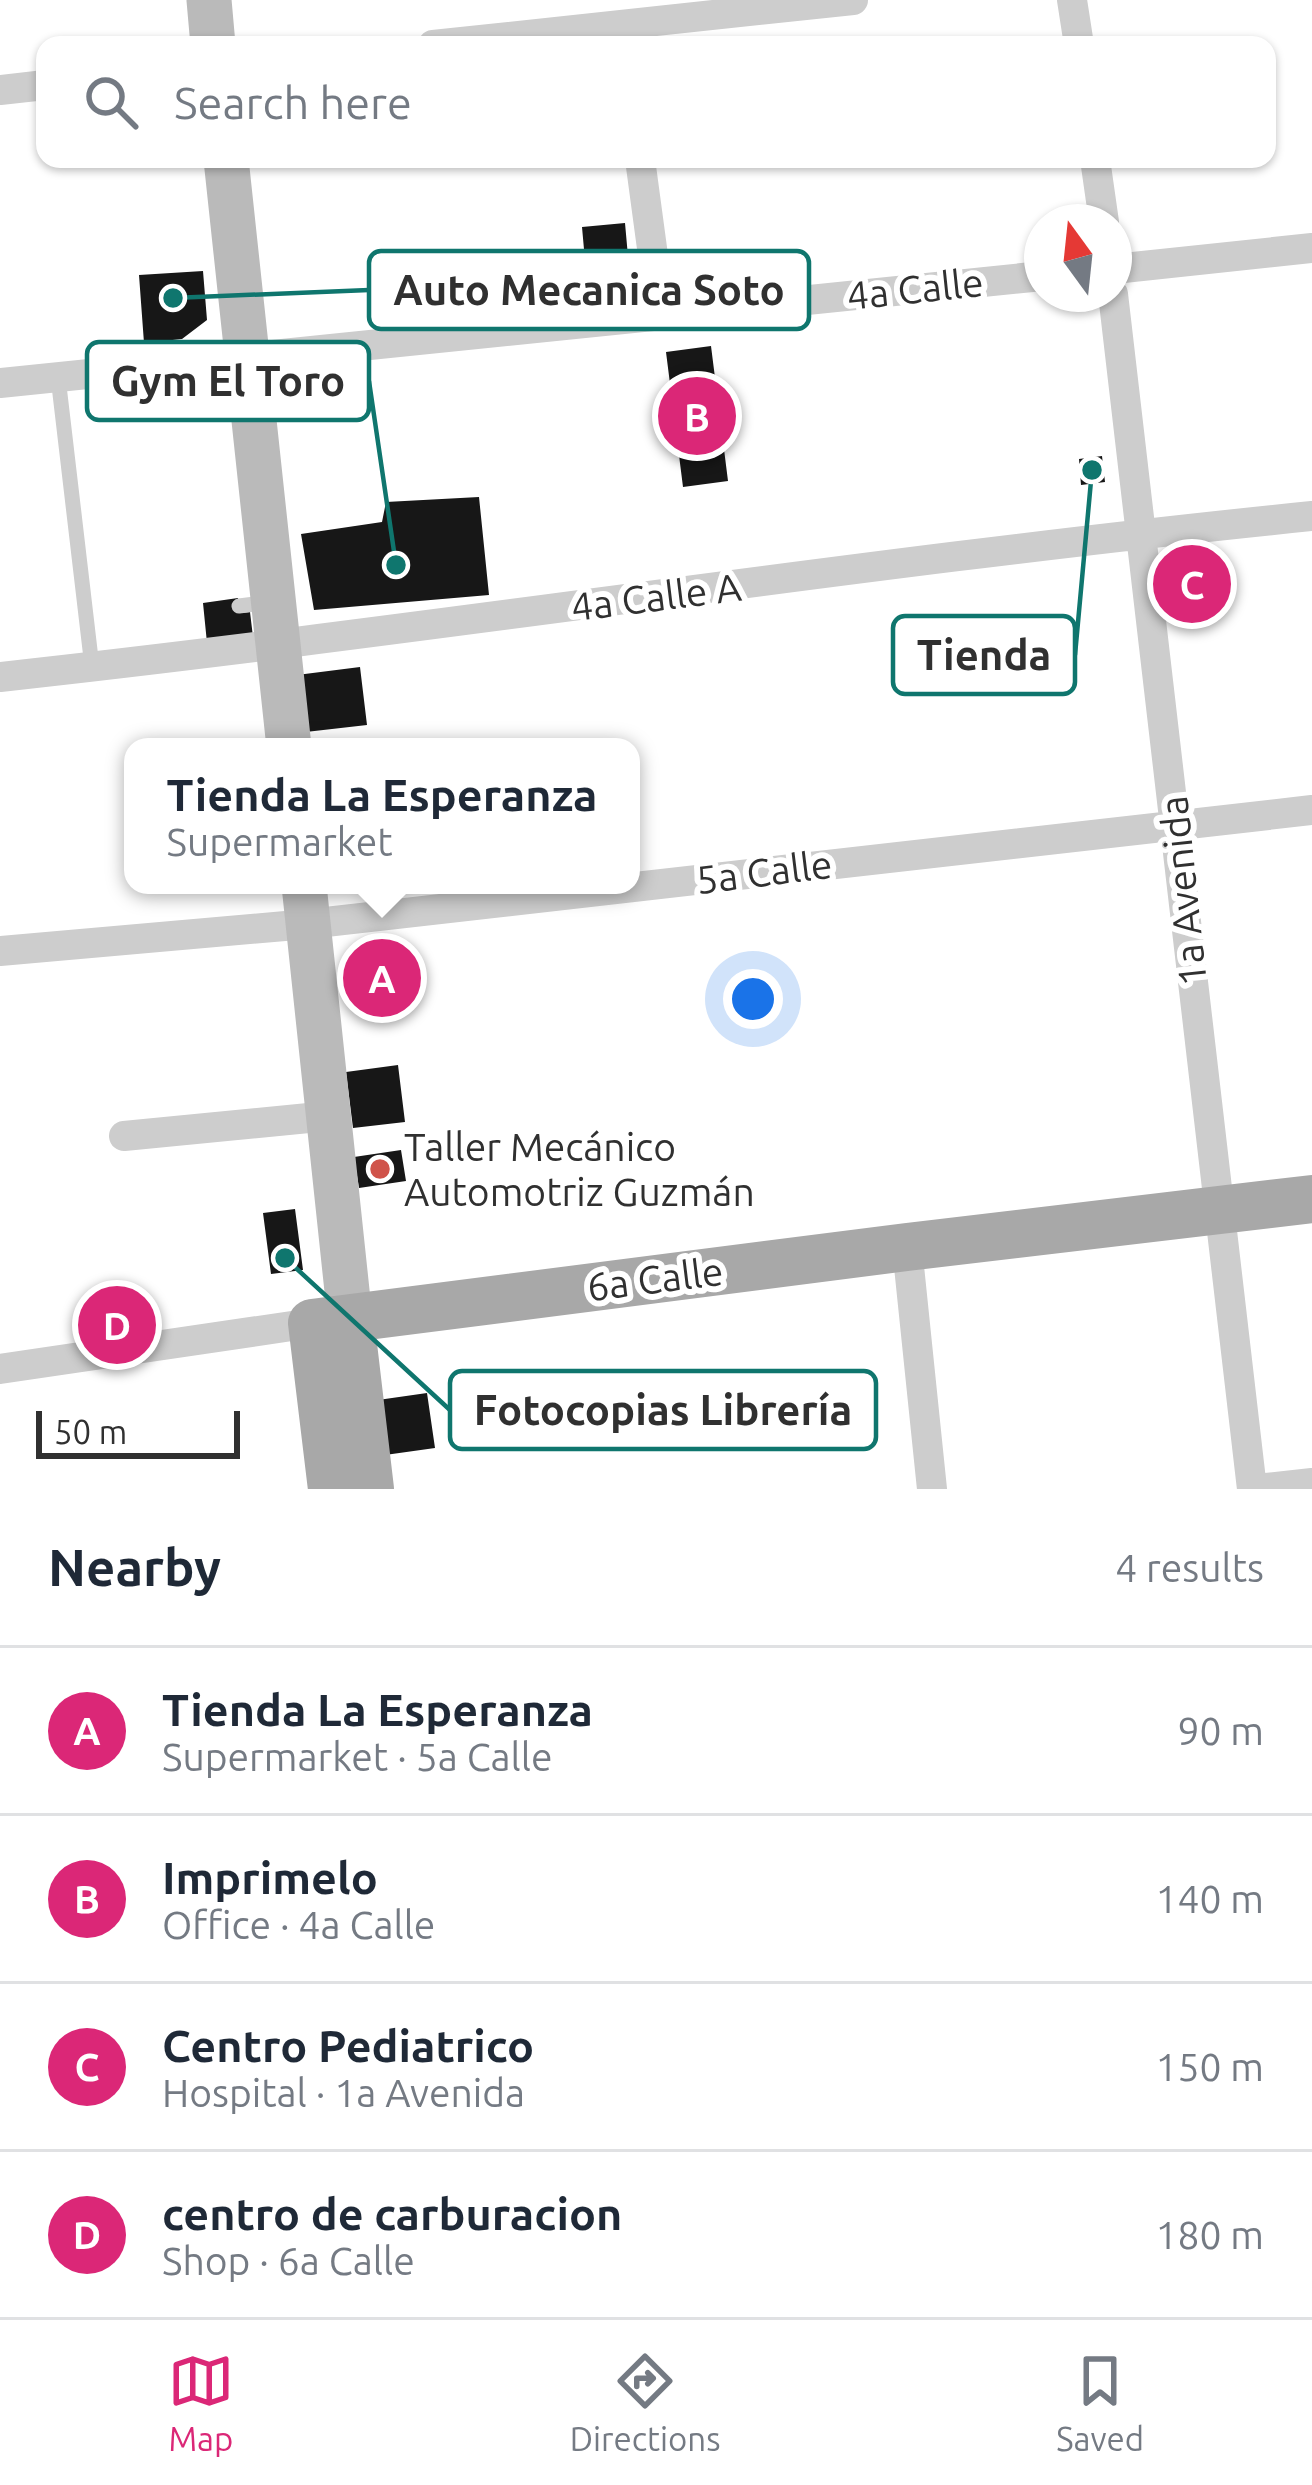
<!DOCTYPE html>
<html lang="en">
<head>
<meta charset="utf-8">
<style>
  body { margin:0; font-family:Ubuntu,sans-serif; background:#f6f6f7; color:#1f2937 }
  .compass { position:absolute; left:1024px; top:204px; width:108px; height:108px; border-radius:50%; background:#fff; box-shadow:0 3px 9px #0004; rotate:345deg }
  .scale { position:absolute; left:36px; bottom:30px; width:204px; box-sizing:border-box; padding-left:12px; border:6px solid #303030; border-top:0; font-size:33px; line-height:42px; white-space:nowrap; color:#303030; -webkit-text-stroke:9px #fff; paint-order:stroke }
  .you { position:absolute; left:753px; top:999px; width:42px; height:42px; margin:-30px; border:9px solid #fff; border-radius:50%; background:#1a73e8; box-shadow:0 0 0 18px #1a73e833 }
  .badge { display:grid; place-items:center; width:78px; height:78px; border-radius:50%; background:#db2777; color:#fff; font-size:39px; font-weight:700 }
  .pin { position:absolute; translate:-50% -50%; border:6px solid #fff; box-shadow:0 3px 12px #0006 }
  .popup { position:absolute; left:124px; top:738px; width:516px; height:156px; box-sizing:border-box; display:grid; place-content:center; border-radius:24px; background:#fff; filter:drop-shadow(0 3px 9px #0005); font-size:39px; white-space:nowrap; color:#747a83 }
  .popup b { font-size:45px; color:#1f2937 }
  .popup::after { content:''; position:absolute; left:50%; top:100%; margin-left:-24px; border:24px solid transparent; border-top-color:#fff }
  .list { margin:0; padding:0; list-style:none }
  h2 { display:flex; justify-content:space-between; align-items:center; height:156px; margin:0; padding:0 48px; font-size:51px }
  h2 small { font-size:39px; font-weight:400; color:#747a83 }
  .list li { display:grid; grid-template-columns:78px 1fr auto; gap:36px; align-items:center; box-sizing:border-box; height:168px; padding:0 48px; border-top:3px solid #e0e1e3 }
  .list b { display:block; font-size:45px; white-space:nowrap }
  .list p { margin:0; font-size:39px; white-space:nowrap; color:#747a83 }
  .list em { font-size:39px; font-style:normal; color:#747a83 }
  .icon { flex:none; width:66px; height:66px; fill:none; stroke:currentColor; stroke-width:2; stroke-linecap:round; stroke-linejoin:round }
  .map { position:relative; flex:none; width:1312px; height:1489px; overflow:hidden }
  .search { position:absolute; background:#fff; box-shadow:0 3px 9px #0004; left:36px; right:36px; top:36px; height:132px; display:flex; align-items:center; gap:30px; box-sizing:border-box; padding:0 42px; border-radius:24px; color:#747a83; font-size:45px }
  .sheet { height:828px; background:#fff }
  nav { display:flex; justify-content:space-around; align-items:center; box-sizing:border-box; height:168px; border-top:3px solid #e0e1e3; background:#fff; font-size:33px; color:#747a83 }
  nav a { display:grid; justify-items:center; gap:6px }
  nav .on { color:#db2777 }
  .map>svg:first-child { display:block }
  .building { fill:#171717 }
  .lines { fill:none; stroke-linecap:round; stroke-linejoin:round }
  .lane { stroke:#cdcdcd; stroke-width:15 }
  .street { stroke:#cdcdcd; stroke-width:30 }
  .secondary { stroke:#bababa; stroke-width:45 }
  .primary { stroke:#a8a8a8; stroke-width:48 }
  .poi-dot { fill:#d0534a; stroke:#fff; stroke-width:4.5 }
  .labels { text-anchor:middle; stroke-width:12; stroke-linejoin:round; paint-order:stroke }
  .street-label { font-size:39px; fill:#303030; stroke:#fff }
  .poi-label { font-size:39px; fill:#303030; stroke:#fff; text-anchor:start }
  .leader { fill:none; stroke:#0f766e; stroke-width:4.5 }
  .callout-dot { fill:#0f766e; stroke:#fff; stroke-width:4.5 }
  .callout { fill:#fff; stroke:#0f766e; stroke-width:4.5 }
  .callout-label { font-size:42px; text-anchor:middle; font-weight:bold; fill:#303030 }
</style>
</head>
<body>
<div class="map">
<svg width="1312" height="1489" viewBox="0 0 1312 1489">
  <rect width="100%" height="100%" fill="#fff"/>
  <path class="building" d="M625,223L631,290L588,294L582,227Z
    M203,271L207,320L182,339L144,343L139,275Z
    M711,346L728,481L683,487L666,352Z
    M1102,456L1105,482L1081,485L1079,459Z
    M479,497L489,595L314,610L301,534L382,522L386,502Z
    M1220,550L1229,609L1163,618L1155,559Z
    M238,598L240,613L250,612L253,637L207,643L203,603Z
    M360,667L367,725L297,733L289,676Z
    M407,955L412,993L357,1001L352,962Z
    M398,1065L405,1122L353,1128L346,1072Z
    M401,1150L406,1181L359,1188L354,1157Z
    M295,1209L303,1270L271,1274L263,1213Z
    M427,1393L435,1448L385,1455L378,1400Z"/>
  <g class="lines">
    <path class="lane" d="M58,377L92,667
      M239,606L271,602"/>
    <path class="street" d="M1072,0L1079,45
      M433,45L853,0
      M0,90L45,85
      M640,159L661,315
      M1095,159L1104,222
      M1114,269L1312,248
      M1113,294L1252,1489
      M0,383L1042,276
      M0,677C438,629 874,560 1312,516
      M0,951L308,924L1312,810
      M124,1136L329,1116
      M907,1247L932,1489
      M0,1369L312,1323
      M1256,1489L1312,1483"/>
    <path class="secondary" d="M209,0L213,45
      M226,159L289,747
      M304,885L350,1319"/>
    <path class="primary" d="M350,1319L370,1489
      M332,1489L312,1323L907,1247L1312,1199"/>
  </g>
  <circle class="poi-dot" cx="380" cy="1169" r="12"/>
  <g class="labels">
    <g class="street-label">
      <text transform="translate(915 289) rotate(-6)" y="14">4a Calle</text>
      <text transform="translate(656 597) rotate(-7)" y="14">4a Calle A</text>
      <text transform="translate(764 872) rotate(-7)" y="14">5a Calle</text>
      <text transform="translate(1183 891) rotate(-96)" y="14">1a Avenida</text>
      <text transform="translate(655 1279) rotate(-7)" y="14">6a Calle</text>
    </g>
    <g class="poi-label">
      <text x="404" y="1161">Taller Mecánico<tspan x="404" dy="45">Automotriz Guzmán</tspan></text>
    </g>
  </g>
  <path class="leader" d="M173 298L369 290M396 565L369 381M1092 470L1075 655M285 1258L450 1410"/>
  <g class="callout-dot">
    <circle cx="173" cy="298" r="12"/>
    <circle cx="396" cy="565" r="12"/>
    <circle cx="1092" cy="470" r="12"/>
    <circle cx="285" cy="1258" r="12"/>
  </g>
  <g class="callout">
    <rect x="369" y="251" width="440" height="78" rx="12"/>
    <rect x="87" y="342" width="282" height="78" rx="12"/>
    <rect x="893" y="616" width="182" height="78" rx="12"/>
    <rect x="450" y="1371" width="426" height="78" rx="12"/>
  </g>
  <g class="callout-label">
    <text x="589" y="305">Auto Mecanica Soto</text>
    <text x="228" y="396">Gym El Toro</text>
    <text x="984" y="670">Tienda</text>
    <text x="663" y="1425">Fotocopias Librería</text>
  </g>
</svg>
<svg class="compass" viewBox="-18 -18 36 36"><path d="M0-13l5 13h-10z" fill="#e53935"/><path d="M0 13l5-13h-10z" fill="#747a83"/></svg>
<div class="scale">50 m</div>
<div class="you"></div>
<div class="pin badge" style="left:382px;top:978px">A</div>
<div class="popup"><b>Tienda La Esperanza</b>Supermarket</div>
<div class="pin badge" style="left:697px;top:416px">B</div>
<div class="pin badge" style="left:1192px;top:584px">C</div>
<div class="pin badge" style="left:117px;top:1325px">D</div>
<div class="search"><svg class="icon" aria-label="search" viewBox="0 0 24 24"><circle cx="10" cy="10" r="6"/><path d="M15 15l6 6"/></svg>Search here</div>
</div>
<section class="sheet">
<h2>Nearby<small>4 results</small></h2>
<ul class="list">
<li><span class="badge">A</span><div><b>Tienda La Esperanza</b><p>Supermarket · 5a Calle</p></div><em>90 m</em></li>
<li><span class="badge">B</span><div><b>Imprimelo</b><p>Office · 4a Calle</p></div><em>140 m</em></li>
<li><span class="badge">C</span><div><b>Centro Pediatrico</b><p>Hospital · 1a Avenida</p></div><em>150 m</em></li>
<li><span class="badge">D</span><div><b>centro de carburacion</b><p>Shop · 6a Calle</p></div><em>180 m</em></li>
</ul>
</section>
<nav>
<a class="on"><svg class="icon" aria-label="map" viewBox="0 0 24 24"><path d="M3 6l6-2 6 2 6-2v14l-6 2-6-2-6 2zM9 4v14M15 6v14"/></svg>Map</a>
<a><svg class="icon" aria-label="directions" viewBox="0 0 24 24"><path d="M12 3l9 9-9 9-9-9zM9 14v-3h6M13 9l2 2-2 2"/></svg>Directions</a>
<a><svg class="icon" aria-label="saved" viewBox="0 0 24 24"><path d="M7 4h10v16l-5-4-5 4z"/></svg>Saved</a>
</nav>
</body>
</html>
